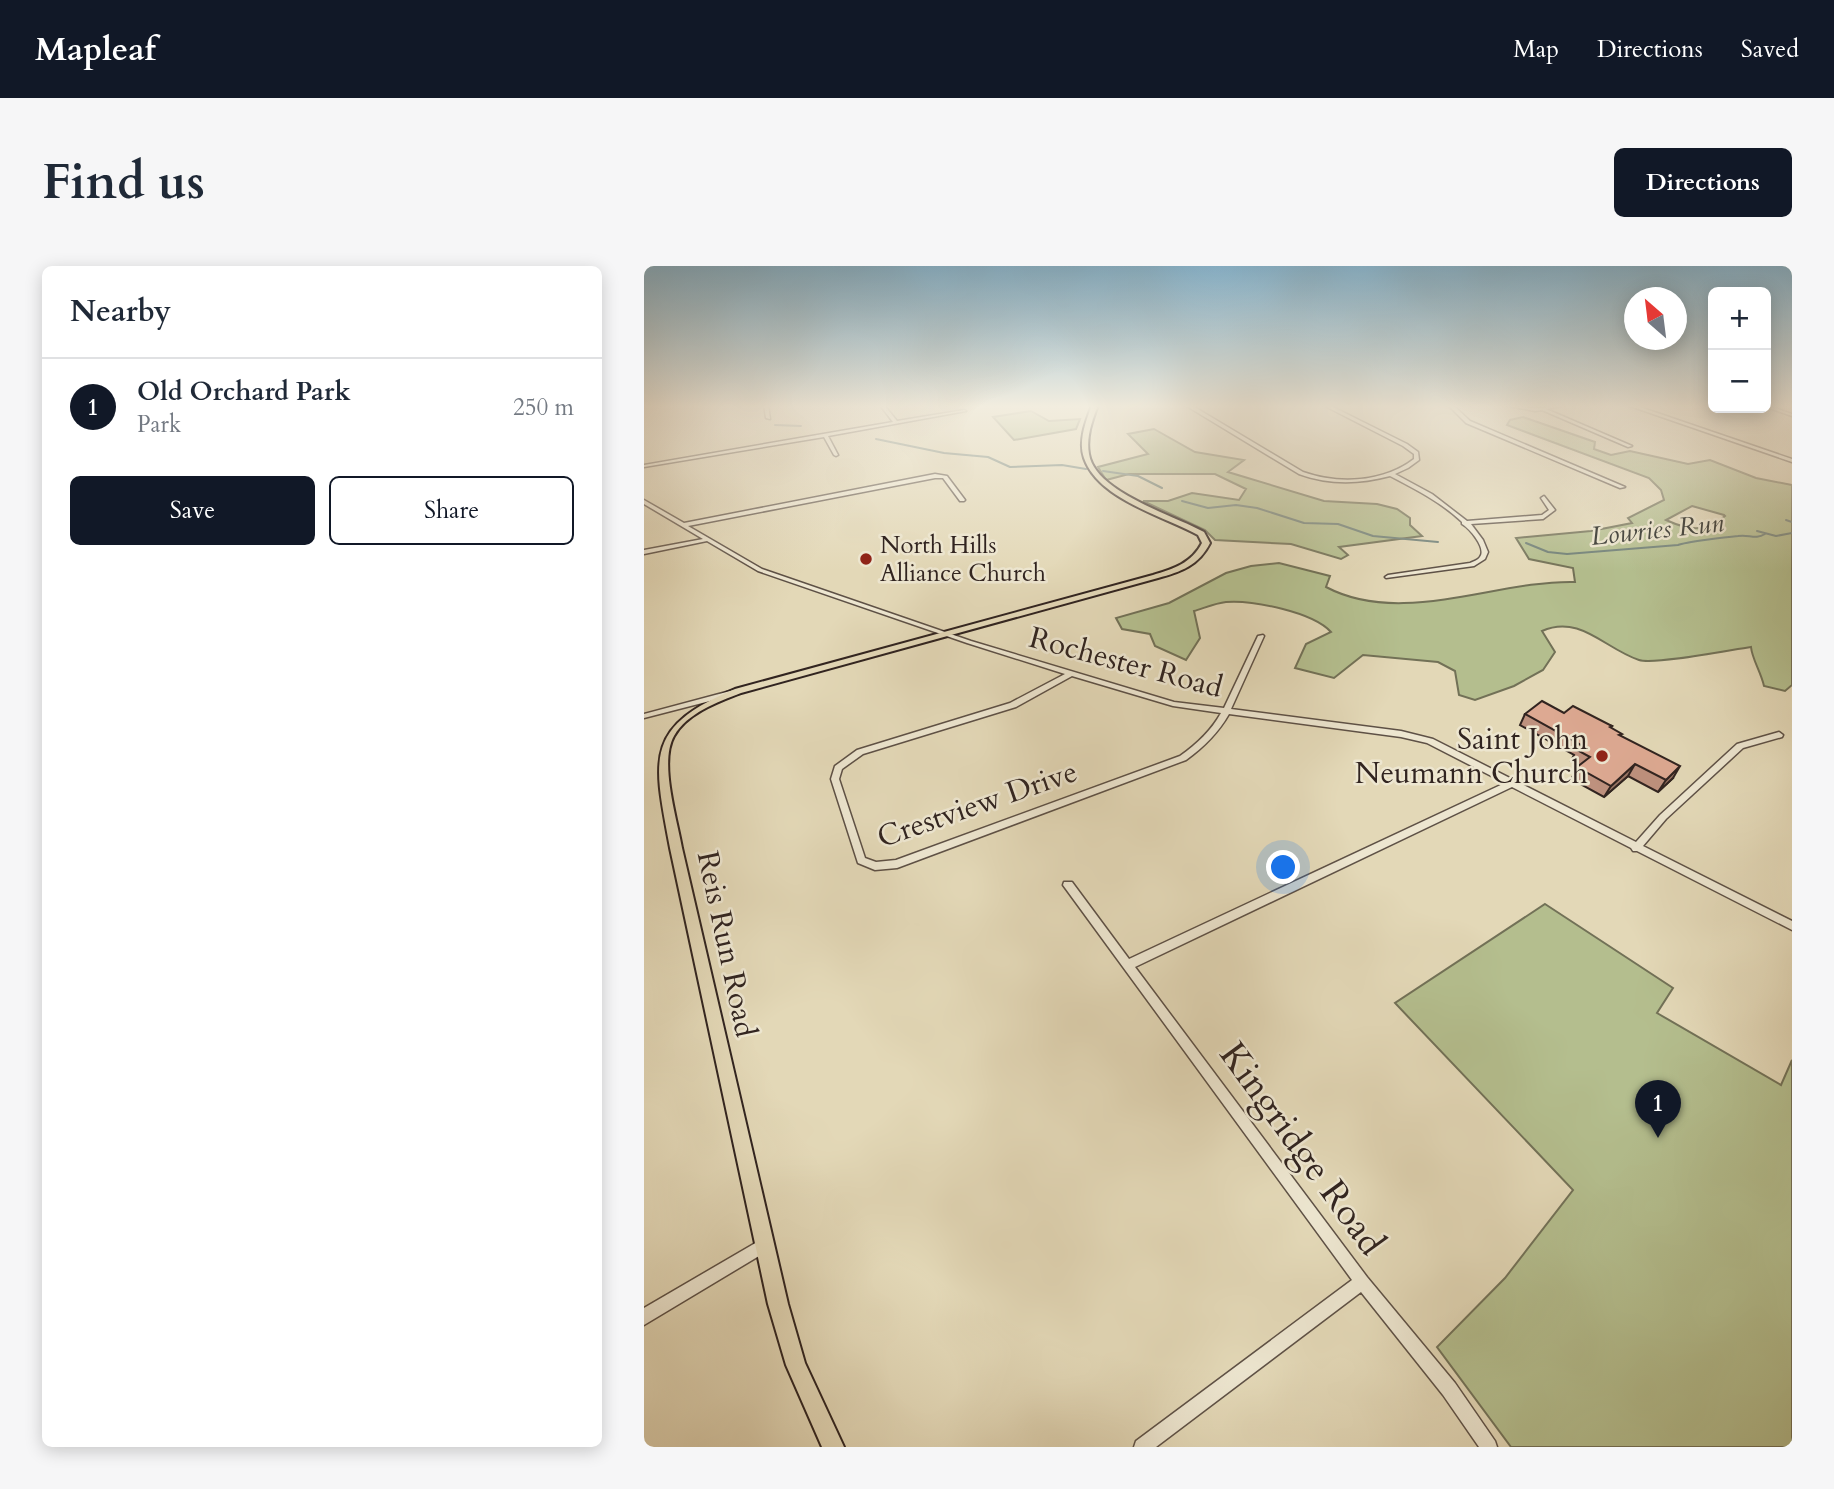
<!DOCTYPE html>
<html lang="en">
<head>
<meta charset="utf-8">
<style>
  body { margin:0; font-family:Cardo,serif; background:#f6f6f7; color:#1f2937 }
  .controls { position:absolute; right:21px; top:21px; display:grid; overflow:hidden; border-radius:10px; box-shadow:0 4px 18px #0003 }
  .controls button { width:63px; height:63px; display:grid; place-items:center; padding:0; border:0; border-bottom:2px solid #e0e1e3; background:#fff; color:#1f2937; font:35px sans-serif }
  .compass { position:absolute; left:980px; top:21px; width:63px; height:63px; border-radius:50%; background:#fff; box-shadow:0 4px 18px #0003; rotate:332deg }
  .you { position:absolute; left:640px; top:602px; width:24px; height:24px; margin:-18px; border:5px solid #fff; border-radius:50%; background:#1a73e8; box-shadow:0 0 0 10px #1a73e833 }
  .badge { display:grid; place-items:center; width:46px; height:46px; border-radius:50%; background:#111827; color:#fff; font-size:23px; font-weight:700 }
  .pin { position:absolute; translate:-50% -58px; filter:drop-shadow(0 2px 4px #0008) }
  .pin::after { content:''; position:absolute; top:37px; width:24px; height:21px; background:inherit; clip-path:polygon(0 0,100% 0,50% 100%) }
  .list { margin:0; padding:0; list-style:none }
  h2 { display:flex; justify-content:space-between; align-items:center; height:91px; margin:0; padding:0 28px; font-size:30px }
  h2 small { font-size:23px; font-weight:400; color:#747a83 }
  .list li { display:grid; grid-template-columns:46px 1fr auto; gap:21px; align-items:center; box-sizing:border-box; height:98px; padding:0 28px; border-top:2px solid #e0e1e3 }
  .list b { display:block; font-size:26px; white-space:nowrap }
  .list p { margin:0; font-size:23px; white-space:nowrap; color:#747a83 }
  .list em { font-size:23px; font-style:normal; color:#747a83 }
  .actions { display:flex; gap:14px; padding:21px 28px }
  .actions a { flex:1; padding:16px 0; border:2px solid #111827; border-radius:10px; text-align:center; font-size:24px; color:#111827 }
  .actions .main { background:#111827; color:#fff }
  .map { position:relative; flex:none; width:1148px; height:1181px; overflow:hidden; border-radius:10px }
  header { display:flex; align-items:center; gap:42px; box-sizing:border-box; height:98px; padding:0 35px; background:#111827; color:#fff }
  header strong { font-size:33px }
  nav { display:flex; gap:38px; margin-inline-start:auto; font-size:24px }
  .intro { display:flex; align-items:center; justify-content:space-between; box-sizing:border-box; height:168px; padding:0 42px }
  h1 { margin:0; font-size:49px }
  .button { padding:18px 32px; border-radius:10px; background:#111827; color:#fff; font-size:24px; font-weight:700 }
  main { display:flex; gap:42px; padding:0 42px }
  aside { flex:1; background:#fff; border-radius:10px; box-shadow:0 4px 18px #0003 }
  .map>svg:first-child { display:block }
  .green { fill:#b4be8e; stroke:#727157; stroke-width:2; fill-rule:evenodd }
  .lines { fill:none; stroke-linecap:round; stroke-linejoin:round }
  .stream { stroke:#6d7e76; stroke-width:2 }
  .minor-casing { stroke:#5e5146; stroke-width:3 }
  .major-casing { stroke:#312420; stroke-width:4 }
  .minor { fill:#ede6d0; fill-rule:evenodd }
  .major { fill:#e3d8b7; fill-rule:evenodd }
  .wall { fill:#be917e; stroke:#312420; stroke-width:2 }
  .shaded-wall { fill:#9b7666; stroke:#312420; stroke-width:2 }
  .building { fill:#dda992; stroke:#312420; stroke-width:2 }
  .poi-dot { fill:#8f2418; stroke:#ede6d0; stroke-width:2.5 }
  .labels { text-anchor:middle; stroke-width:5; stroke-linejoin:round; paint-order:stroke }
  .far-poi-label { font-size:24px; fill:#312420; stroke:#ede6d0; text-anchor:start }
  .far-water-label { font-size:26px; font-style:italic; fill:#4a4a44; stroke:#ede6d0 }
  .street-label { font-size:30px; fill:#312420; stroke:#ede6d0 }
  .poi-label { font-size:30px; fill:#312420; stroke:#ede6d0; text-anchor:end }
  .near-street-label { font-size:37px; fill:#312420; stroke:#ede6d0 }
</style>
</head>
<body>
<header>
<strong>Mapleaf</strong>
<nav><a>Map</a><a>Directions</a><a>Saved</a></nav>
</header>
<div class="intro"><h1>Find us</h1><a class="button">Directions</a></div>
<main>
<aside>
<h2>Nearby<small></small></h2>
<ul class="list">
<li><span class="badge">1</span><div><b>Old Orchard Park</b><p>Park</p></div><em>250 m</em></li>
</ul>
<div class="actions"><a class="main">Save</a><a>Share</a></div>
</aside>
<div class="map">
<svg width="1148" height="1181" viewBox="0 0 1148 1181">
  <rect width="100%" height="100%" fill="#e3d8b7"/>
  <filter id="stains"><feTurbulence type="fractalNoise" baseFrequency=".00286" numOctaves="4"/><feColorMatrix values="0 0 0 0 .2 0 0 0 0 .09 0 0 0 0 .02 0 0 0 .5 -.17"/></filter>
  <radialGradient id="worn" r=".72"><stop offset=".6" stop-color="#630" stop-opacity="0"/><stop offset="1" stop-color="#630" stop-opacity=".3"/></radialGradient>
  <path class="green" d="M387,145L405,155L436,153L432,163L370,174L349,151Z
    M879,151L951,176L950,183L967,189L986,185L1044,198L1066,194L1112,212L1148,219V419L1141,425L1120,420C1117,406 1108,393 1107,381C1086,384 1011,399 995,394C961,383 936,348 898,365L911,386L899,404L870,420L831,434L815,429L811,405L794,396L719,389L690,412L651,402L662,378L687,366C669,346 609,334 582,336C572,337 560,342 550,345L556,372L542,394L511,380L506,368L478,363L472,352L525,337L582,307L607,300L635,297L686,310L682,321C758,361 851,314 931,316L929,302L885,293L872,272L947,265L988,257L984,252L1020,234L1017,224L1005,212L863,159L866,154ZM1048,240L1080,249L1081,250C1061,267 1044,264 1022,254Z
    M510,163L551,186L600,194L584,206L680,235L733,238L753,243L766,252V259L778,270L695,281L704,289L697,293L647,278L571,274L561,264L499,235H524L548,227L595,234L602,223L571,208H485L462,214L454,201L504,188L484,168Z
    M901,638L1029,722L1013,747L1137,819L1148,794V1181H867L793,1081L861,1012L929,924L751,737Z"/>
  <g class="lines">
    <path class="stream" d="M131,159L157,160
      M232,173L300,187L344,191L366,201L418,199L442,203
      M459,205L494,210L518,222
      M538,235L564,242L592,239L613,242L660,257L694,258L729,270L794,276
      M1142,254L1148,256
      M1113,265L1132,270L1148,267
      M882,277L904,286L923,288L1034,279C1041,276 1083,271 1094,270C1105,268 1111,274 1121,268"/>
    <defs>
      <path id="minor" d="M120,139H124L126,153L122,152Z
        M236,139H240L253,155L320,144L322,145L184,170L194,189L192,190L190,189L180,171L0,201V199L249,156Z
        M541,139H547L659,206C696,219 740,216 770,193V188L759,180L679,139H685L763,178L774,186L775,194L764,202L751,208L788,228L823,255L898,249L905,244L897,232L900,230L911,244L899,253L827,258L839,274L844,286L841,293L830,300L742,312L741,311L744,309L826,297C830,295 834,294 836,291C843,282 825,262 818,258V256C797,236 771,223 746,210C716,218 685,219 655,208Z
        M804,139H809L826,155L981,221L976,222L822,157Z
        M860,139C870,139 879,142 889,142C900,143 912,139 923,139L902,143L988,180L984,181L898,144L891,145Z
        M983,139H990L1148,193V196Z
        M1122,139L1148,148V150L1122,141Z
        M291,208L303,210L321,234L320,235H316L299,212H291L44,260L118,303L327,375L530,436L580,442L614,370L619,369L620,370L587,443L757,465L789,473L992,576L1016,549L1093,478L1135,466L1139,469L1138,471L1099,482L1022,553L999,580L1148,655V664L993,585H989L987,582L868,521L491,701L723,1011L811,1117L851,1175L853,1181H835L799,1129L717,1026L512,1181H490L492,1175L708,1014L419,619L420,616H428L485,693L861,517L783,477L757,471L585,448C574,467 560,481 542,494L253,602L231,604L214,597L187,513L191,500L213,484L366,437L421,408L323,377L114,305L63,275L0,288V284L59,273L0,238V234L40,257ZM428,410L529,440L577,447C567,465 553,478 536,490L252,594L232,596L221,592L195,513L198,503L219,488L372,441Z
        M90,424L94,426L93,428L0,452V448Z
        M120,972L125,974L127,979L125,984L0,1059V1042Z"/>
      <path id="major" d="M448,139H454C448,155 442,171 445,188C451,226 529,249 560,266L566,277C555,299 537,306 514,312L97,427C74,436 43,447 30,470C15,496 33,553 38,582L144,1038L161,1097L200,1181H178L142,1099L124,1038L26,582C9,492 0,461 91,423L509,309C529,303 548,297 558,277L554,269C519,250 454,233 440,192C434,175 442,155 448,139Z"/>
    </defs>
    <use href="#minor" class="minor-casing"/>
    <use href="#major" class="major-casing"/>
    <use href="#minor" class="minor"/>
    <use href="#major" class="major"/>
  </g>
  <path class="wall" d="M920,447L968,460L967,462L1029,512L1014,526L984,510L960,531L927,513L935,500L927,495L930,489L876,459L881,448Z"/>
  <path class="shaded-wall" d="M991,498L984,510L960,531L967,520Z
    M1036,500L1029,512L1014,526L1022,514Z"/>
  <path class="building" d="M898,435L920,447L929,440L968,460L966,461L978,468L975,469L1036,500L1022,514L991,498L967,520L933,501L946,491L933,484L939,480L881,448Z"/>
  <linearGradient id="sky" x2="0" y2="1"><stop stop-color="#87b6d1"/><stop offset="0.46" stop-color="#f2eddf"/><stop offset="1" stop-color="#f2eddf" stop-opacity="0"/></linearGradient>
  <rect width="1148" height="305" fill="url(#sky)"/>
  <g class="poi-dot">
    <circle cx="222" cy="293" r="7"/>
    <circle cx="958" cy="490" r="7"/>
  </g>
  <g class="labels">
    <g class="far-poi-label">
      <text x="236" y="287">North Hills<tspan x="236" dy="28">Alliance Church</tspan></text>
    </g>
    <g class="far-water-label">
      <text transform="translate(1013 263) rotate(-6)" y="9">Lowries Run</text>
    </g>
    <g class="street-label">
      <text transform="translate(482 396) rotate(15)" y="10">Rochester Road</text>
      <text transform="translate(333 538) rotate(-19)" y="10">Crestview Drive</text>
      <text transform="translate(83 678) rotate(78)" y="10">Reis Run Road</text>
    </g>
    <g class="poi-label">
      <text x="944" y="483">Saint John<tspan x="944" dy="34">Neumann Church</tspan></text>
    </g>
    <g class="near-street-label">
      <text transform="translate(659 882) rotate(54)" y="13">Kingridge Road</text>
    </g>
  </g>
  <rect width="100%" height="100%" filter="url(#stains)"/>
  <rect width="100%" height="100%" fill="url(#worn)"/>
</svg>
<div class="controls">
<button>+</button>
<button>−</button>
</div>
<svg class="compass" viewBox="-18 -18 36 36"><path d="M0-13l5 13h-10z" fill="#e53935"/><path d="M0 13l5-13h-10z" fill="#747a83"/></svg>
<div class="you"></div>
<div class="pin badge" style="left:1014px;top:872px">1</div>
</div>
</main>
</body>
</html>
